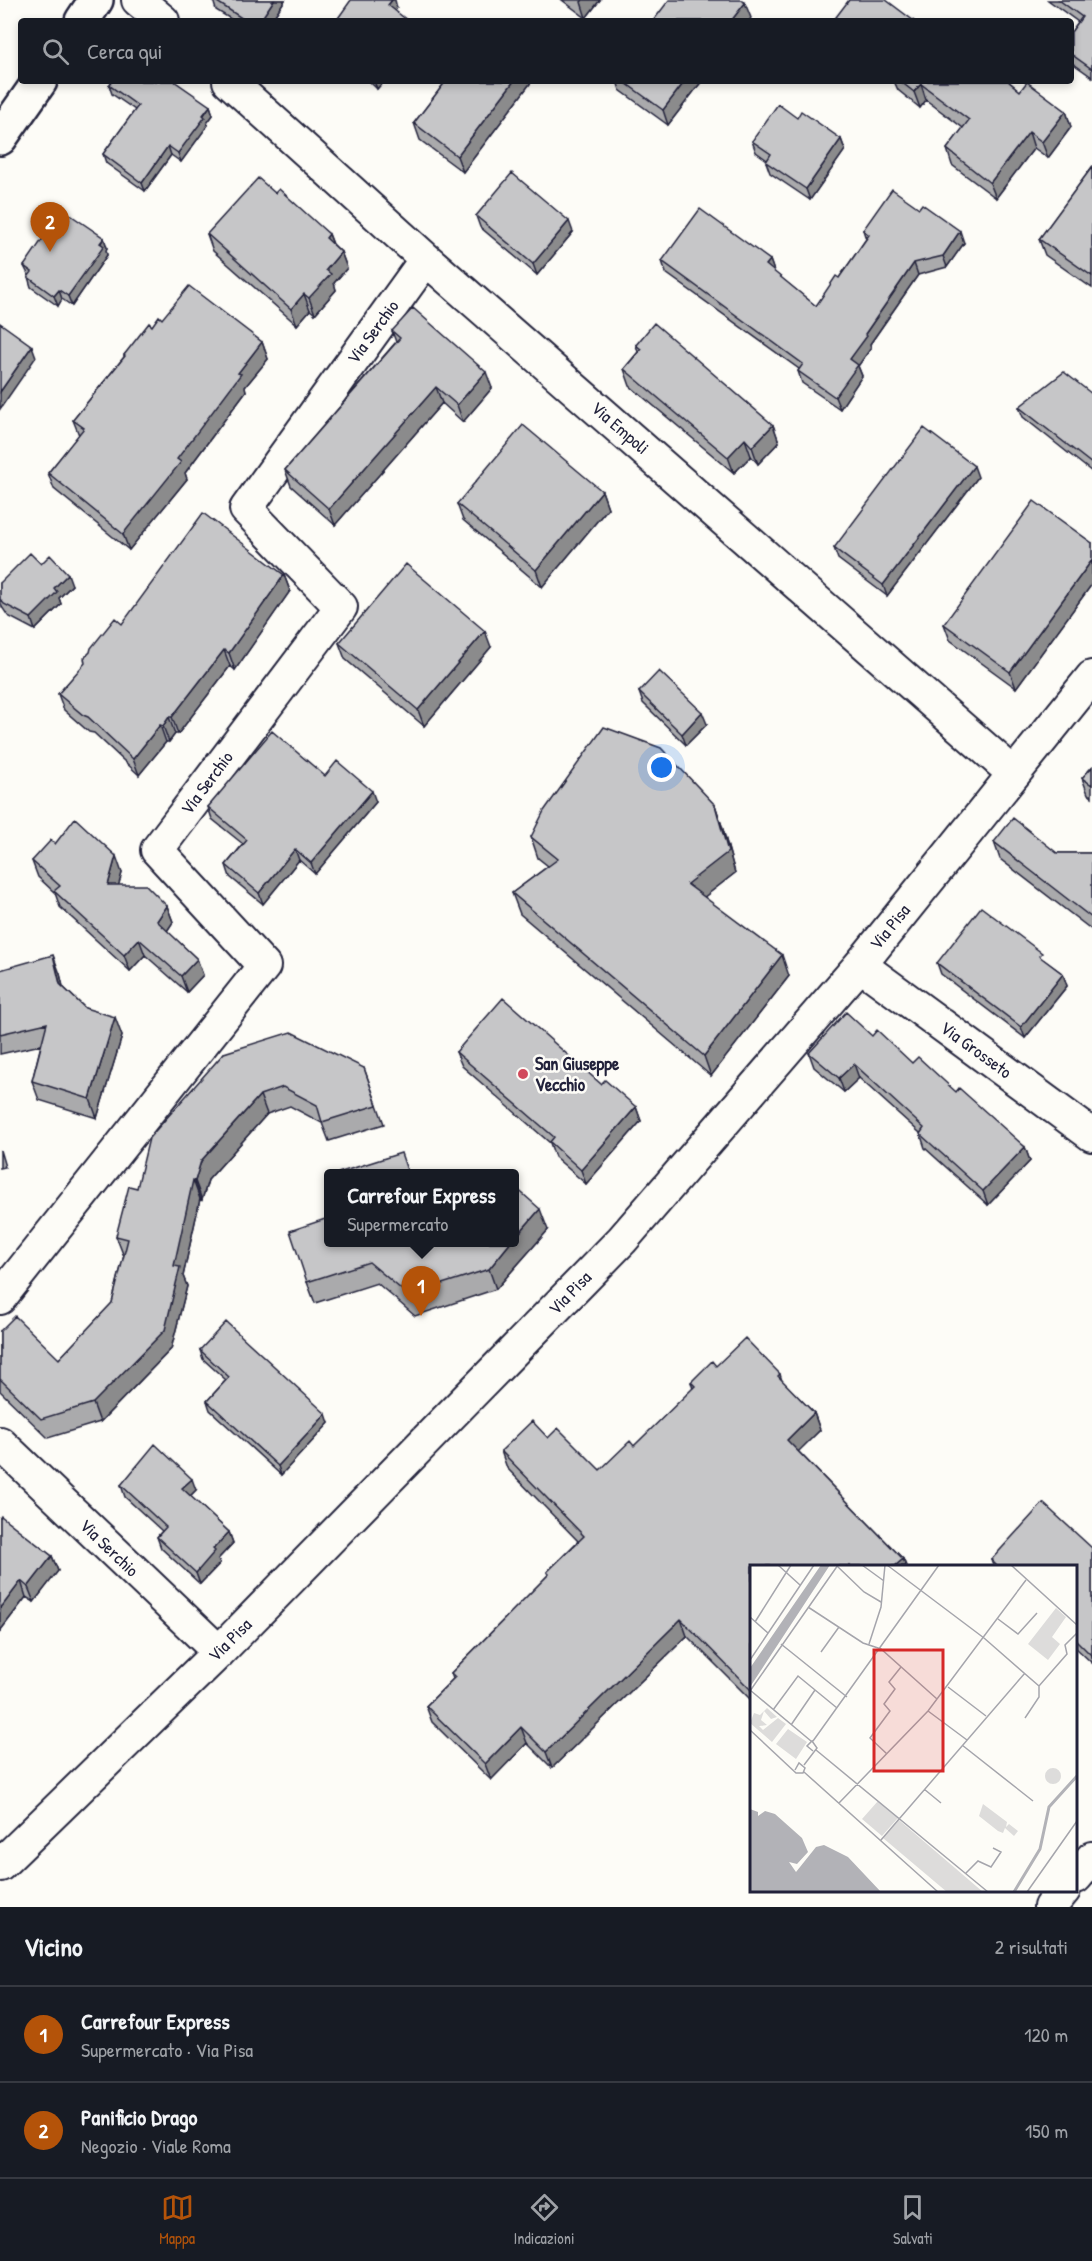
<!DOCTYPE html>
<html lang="it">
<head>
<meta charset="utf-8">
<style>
  body { margin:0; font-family:"Patrick Hand",sans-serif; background:#20242c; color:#f1f3f6 }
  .you { position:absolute; left:662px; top:768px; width:21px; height:21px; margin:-15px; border:4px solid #fff; border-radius:50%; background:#1a73e8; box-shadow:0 0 0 9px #1a73e833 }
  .badge { display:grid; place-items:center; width:39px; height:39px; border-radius:50%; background:#b45309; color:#fff; font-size:20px; font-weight:700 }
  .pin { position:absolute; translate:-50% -50px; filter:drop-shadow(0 2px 3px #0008) }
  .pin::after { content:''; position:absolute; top:32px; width:21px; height:18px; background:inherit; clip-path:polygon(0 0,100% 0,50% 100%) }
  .popup { position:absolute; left:324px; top:1169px; width:195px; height:78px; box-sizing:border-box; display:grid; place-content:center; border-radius:6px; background:#171b24; filter:drop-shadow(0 2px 4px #0005); font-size:20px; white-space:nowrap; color:#9ea1a6 }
  .popup b { font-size:22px; color:#f1f3f6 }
  .popup::after { content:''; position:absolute; left:50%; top:100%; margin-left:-12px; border:12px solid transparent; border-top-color:#171b24 }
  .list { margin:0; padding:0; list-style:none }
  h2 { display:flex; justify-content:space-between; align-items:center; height:78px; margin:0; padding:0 24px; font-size:26px }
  h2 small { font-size:20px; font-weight:400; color:#9ea1a6 }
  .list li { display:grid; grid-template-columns:39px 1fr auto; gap:18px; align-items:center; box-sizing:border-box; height:96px; padding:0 24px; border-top:2px solid #363941 }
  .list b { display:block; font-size:22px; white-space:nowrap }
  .list p { margin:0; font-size:20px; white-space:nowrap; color:#9ea1a6 }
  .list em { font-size:20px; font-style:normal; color:#9ea1a6 }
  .icon { flex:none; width:33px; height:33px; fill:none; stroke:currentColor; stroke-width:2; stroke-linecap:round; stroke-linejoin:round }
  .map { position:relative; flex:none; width:1092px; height:1907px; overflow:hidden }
  .search { position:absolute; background:#171b24; box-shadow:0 3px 9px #0003; left:18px; right:18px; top:18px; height:66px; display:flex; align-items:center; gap:15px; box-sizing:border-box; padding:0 21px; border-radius:6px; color:#9ea1a6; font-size:22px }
  .sheet { height:270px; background:#171b24 }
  nav { display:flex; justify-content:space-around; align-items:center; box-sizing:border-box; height:84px; border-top:2px solid #363941; background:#171b24; font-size:16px; color:#9ea1a6 }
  nav a { display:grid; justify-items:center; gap:3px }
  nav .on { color:#b45309 }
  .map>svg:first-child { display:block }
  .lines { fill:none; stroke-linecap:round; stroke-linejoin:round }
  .minor-casing { stroke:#22223b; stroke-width:36 }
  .secondary-casing { stroke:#22223b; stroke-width:38 }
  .minor { stroke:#fdfcf7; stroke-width:32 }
  .secondary { stroke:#fdfcf7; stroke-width:33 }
  .wall { fill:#aaaaac; stroke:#22223b; stroke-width:1.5 }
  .shaded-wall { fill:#8b8b8c; stroke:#22223b; stroke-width:1.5 }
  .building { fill:#c6c6c8; stroke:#22223b; stroke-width:1.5 }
  .poi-dot { fill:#d1495b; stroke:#fdfcf7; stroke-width:2 }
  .labels { text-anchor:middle; stroke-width:5; stroke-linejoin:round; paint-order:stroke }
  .street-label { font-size:18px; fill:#22223b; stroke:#fdfcf7 }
  .poi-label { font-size:18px; font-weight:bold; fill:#22223b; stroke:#fdfcf7; text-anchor:start }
  .inset-river { fill:none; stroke:#b2b2b7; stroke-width:3 }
  .inset-road { fill:none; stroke:#a5a5ac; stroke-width:1.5 }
  .view { fill:#d62828; fill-opacity:0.15; stroke:#d62828; stroke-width:3 }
  .inset-edge { fill:none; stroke:#22223b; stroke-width:3 }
</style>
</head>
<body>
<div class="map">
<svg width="1092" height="1907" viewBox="0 0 1092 1907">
  <rect width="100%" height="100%" fill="#fdfcf7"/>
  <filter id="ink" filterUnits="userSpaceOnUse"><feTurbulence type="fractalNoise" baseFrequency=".0167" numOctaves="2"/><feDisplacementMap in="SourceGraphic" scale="12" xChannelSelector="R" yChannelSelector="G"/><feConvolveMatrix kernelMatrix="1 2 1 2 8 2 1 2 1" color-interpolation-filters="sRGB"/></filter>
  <g filter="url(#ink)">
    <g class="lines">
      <defs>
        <path id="minor" d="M138,0L163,21
          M229,81L426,259L1013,773
          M860,965L1092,1135
          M0,1298L264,966L157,850L341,607L246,509L426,259
          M0,1443L219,1652
          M0,1865L219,1652L622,1240L860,965L1092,677
          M1076,1877L1092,1858
          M1050,1907L1064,1890"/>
        <path id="secondary" d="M82,21L96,0
          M0,138L40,81"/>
      </defs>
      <use href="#minor" class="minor-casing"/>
      <use href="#secondary" class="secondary-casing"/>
      <use href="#minor" class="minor"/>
      <use href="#secondary" class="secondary"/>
    </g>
    <path class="wall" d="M213,0H285L271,21H234L216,10Z
      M562,0H600L586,18Z
      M1048,0H1092V77L1071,62V32L1078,22Z
      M369,81H384L377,89Z
      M446,81H532L463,172L420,140L414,123Z
      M617,81H702L668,125L620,90Z
      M894,81H1008L1020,91L1066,111L1071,127L1048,158L1034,148L996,198L952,165L947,149L963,128L926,100L920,108L898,90Z
      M109,85L210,106L213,115L207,123L208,125L181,162L171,155L145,191L106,163L103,154L135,110L112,94Z
      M797,118L841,139L845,150L810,200L770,173L766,162L767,160L756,152L752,141Z
      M1092,167V288L1045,255L1039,239Z
      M275,193L329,234L333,244L341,252L347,268L334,283L336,290L315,314L310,310L297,325L213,251L207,234Z
      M476,216L573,232L537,275L480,227Z
      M65,220L104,238L107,248L106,250L107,255L72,306L62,299L58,306L31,287L28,277L29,276L24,266Z
      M863,230L964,243L947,267L918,275L870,344L871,348L858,366L862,376L840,409L802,383L798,371L799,369L666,273L662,261L770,260L774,272L816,306L839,278L866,239Z
      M162,319L262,342L268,359L245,387L246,391L185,473L187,479L129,550L54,489L48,473L79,435L73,420L124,357V355L152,326Z
      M392,331L492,388L463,422L442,403L335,525L291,486L285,470L396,342Z
      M636,345L773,425L779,442L758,464L751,456L734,473L630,386L624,369L638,352Z
      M1092,394V472L1023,417L1019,407Z
      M978,477L887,596L838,559L834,548Z
      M602,491L608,508L542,587L463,520L457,504Z
      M1092,543V584L1016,688L950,640L944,624Z
      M41,564L72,585L59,598L61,604L35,630L8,616L2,607L0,601V583Z
      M284,575L290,591L235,670L230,666L178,734H175L169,742H166L139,775L94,733L89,732L64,710L58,694L122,624Z
      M339,643L491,647L424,726L345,659Z
      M639,692L707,724L686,745L643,703Z
      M1092,767V797L1088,794L1082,778Z
      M325,776L376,802L315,874L299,860L263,904L230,877L226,865L243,844L212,819L208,807Z
      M715,805L722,826L735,873L704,897L789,976L711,1076L520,914L512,893L548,866L538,858L531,837Z
      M994,842L1057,853H1092V930L1000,859Z
      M55,844L122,873L118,885L167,906L173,922L167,931L197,959L203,975L187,992L145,955L130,971L60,907L55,893L38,877L32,861Z
      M1044,960L1063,974L1067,986L1025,1038L941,974L937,963Z
      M0,970L60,974L63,987L85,1008L122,1036L97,1118L39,1100L32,1081L41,1045L0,1054Z
      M872,1036L912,1063L956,1092L1025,1147L1030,1161L988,1205L925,1148L920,1133L859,1078L844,1092L814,1067L809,1053Z
      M456,1052L601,1084L636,1107L641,1121L586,1184L555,1157L550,1143L462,1066Z
      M224,1053L364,1068L384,1124L329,1141L322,1123L290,1106L267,1114L208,1180L202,1200L200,1199L183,1276L187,1286L171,1349L100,1422L48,1438L0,1391V1331L59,1359L112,1303L124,1255L123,1254L116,1236L137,1188Z
      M0,1150L5,1167L0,1168Z
      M548,1230L496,1289L415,1316L377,1283L315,1303L307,1282L328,1242H411L412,1245Z
      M200,1350L329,1423L281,1475L210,1410L207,1401L226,1380L203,1359Z
      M716,1366L780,1374L782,1381L814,1413L820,1430L798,1451L903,1559L906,1566H752V1701L687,1636L552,1768L527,1743L491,1780L432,1722L426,1706L453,1679L451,1673L548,1575L547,1572L578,1541L507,1468L501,1451L548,1438L600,1470L634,1446L693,1389L691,1382Z
      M121,1485L196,1490L190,1496L229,1532L233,1543L218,1559L220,1563L200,1584L161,1548L157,1537L162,1531L125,1497Z
      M0,1518L52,1556L58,1571L34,1602L26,1597L0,1631Z
      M1092,1548V1663L1076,1648V1566H993L991,1560Z"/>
    <path class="shaded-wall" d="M274,0H285L271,21H260Z
      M392,0H395L397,8L392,15L388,5Z
      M583,0H600L586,18L581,2Z
      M745,3L751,18L749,21H731Z
      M374,81H384L377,89Z
      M514,81H532L463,172L457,156Z
      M685,81H702L668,125L663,110Z
      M921,84L926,100L920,108L914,92Z
      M210,106L213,115L207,123L208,125L181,162L178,153Z
      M1066,111L1071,127L1048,158L1042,142Z
      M1029,132L1034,148L996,198L990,183Z
      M841,139L845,150L810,200L806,189Z
      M168,146L171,155L145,191L142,183Z
      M569,221L573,232L537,275L533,264Z
      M960,231L964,243L947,267L943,256Z
      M329,234L335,250L326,238Z
      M104,238L107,248L106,250L107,255L72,306L68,296Z
      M341,252L347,268L334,283L336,290L315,314L309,298L326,270Z
      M770,260L774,271L770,277L766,265Z
      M914,263L918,275L870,344L871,348L858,366L862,376L840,409L835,397L850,359L865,334Z
      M59,290L62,299L58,306L54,296Z
      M304,294L310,310L297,325L291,309Z
      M262,342L268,359L245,387L246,391L185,473L187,479L129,550L123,534L238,373Z
      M32,346L36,357L0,409V392Z
      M486,372L492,388L463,422L457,405Z
      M436,387L442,403L335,525L329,509Z
      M773,425L779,442L758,464L752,447Z
      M745,439L751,456L734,473L728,457Z
      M974,466L978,477L887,596L883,585Z
      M602,491L608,508L542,587L536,570Z
      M1092,560V584L1016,688L1010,672Z
      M68,574L72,585L59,598L61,604L35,630L31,618L54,588Z
      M284,575L290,591L235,670L229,653Z
      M485,631L491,647L424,726L418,710Z
      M224,650L230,666L178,734L172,717Z
      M702,712L707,724L686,745L682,734Z
      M169,717L175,734L169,742L163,726Z
      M160,725L166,742L139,775L133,759Z
      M372,791L376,802L315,874L311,863Z
      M715,805L722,826L735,873L694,905L687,884Z
      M295,849L299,860L263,904L259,893Z
      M116,856L122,873L114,902L108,885Z
      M167,906L173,922L163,937L157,921Z
      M139,939L145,955L130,971L124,955Z
      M53,955L60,974L67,1003L60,984Z
      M782,955L789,976L711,1076L704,1056Z
      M197,959L203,975L187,992L181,976Z
      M1063,974L1067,986L1025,1038L1021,1027Z
      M115,1017L122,1036L97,1118L90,1099Z
      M854,1064L859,1078L844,1092L839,1078Z
      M260,1095L267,1114L208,1180L202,1200L195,1181L201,1161Z
      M636,1107L641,1121L586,1184L581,1170Z
      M1025,1147L1030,1161L988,1205L983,1191Z
      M193,1180L200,1199L183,1276L187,1286L171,1349L100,1422L93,1403Z
      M540,1209L548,1230L496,1289L489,1269L511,1242H514V1239Z
      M814,1413L820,1430L793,1457L787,1440Z
      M326,1414L329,1423L281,1475L278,1466Z
      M192,1479L196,1490L186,1500L182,1488Z
      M229,1532L233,1543L218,1559L220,1563L200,1584L196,1573L213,1549Z
      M52,1556L58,1571L34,1602L28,1587Z
      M903,1559L906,1566H895Z
      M21,1581L26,1597L0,1631V1609Z
      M681,1619L687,1636L552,1768L546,1752Z
      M521,1727L527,1743L491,1780L485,1764Z"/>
    <path class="building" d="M214,0H274L260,21H246Z
      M351,0H392L388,5L408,21H336Z
      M669,0H742L745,3L731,21H653Z
      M849,0H886L914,21H833Z
      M1059,0H1092V69L1071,54V32L1082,17Z
      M112,81H174L210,106L203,115L205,117L178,153L168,146L142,183L103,154L138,106L109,85Z
      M446,81H514L457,156L414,123Z
      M623,81H685L663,110Z
      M900,81H1008L1020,91L1027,82L1066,111L1042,142L1029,132L990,183L947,149L969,120L921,84L914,92Z
      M778,104L797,118L801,111L841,139L806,189L766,162L771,154L752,141Z
      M1092,167V276L1039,239Z
      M512,173L569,221L533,264L476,216Z
      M258,178L275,193L279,189L329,234L326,238L341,252L326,270L331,274L309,298L304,294L291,309L207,234Z
      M892,189L919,208L922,204L960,231L943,256L914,263L865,334L867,336L850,359L858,365L835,397L798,371L803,364L662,261L700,209L770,260L766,265L816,306L836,276L839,278L869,235L863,230Z
      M69,214L104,238L100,243L104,246L68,296L59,290L54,296L28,277L32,272L24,266L59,215L65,220Z
      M189,286L262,342L238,373L241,374L177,459L181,462L123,534L48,473L84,428L73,420L125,356L124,355L149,323L152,326L159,316L162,319Z
      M413,308L486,372L457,405L436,387L329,509L285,470L400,338L392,331Z
      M0,323L32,346L0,392Z
      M654,323L773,425L752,447L745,439L728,457L624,369L641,349L636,345Z
      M1064,372L1092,394V464L1019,407Z
      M523,425L602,491L536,570L457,504Z
      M924,428L974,466L883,585L834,548Z
      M1034,501L1092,543V560L1010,672L944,624Z
      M203,513L284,575L229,653L224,650L172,717H169L163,726L160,725L133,759L88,717L83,715L58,694L85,663L84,658L90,652L91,648L115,618L122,624Z
      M30,553L41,564L50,555L68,574L54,588L57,592L31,618L4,604L0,599V583Z
      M406,564L485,631L418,710L339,643Z
      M659,671L702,712L682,734L639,692Z
      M604,727L661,748L715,805L728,852L687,884L782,955L704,1056L512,893L558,859L531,837L544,811Z
      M272,731L325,776L337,761L372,791L311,863L295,849L259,893L226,865L247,840L208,807Z
      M1092,767V785L1082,778Z
      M75,818L116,856L108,885H146L167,906L157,921L197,959L181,976L139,939L124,955L54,891L60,886L32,861L51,840L55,844Z
      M1013,818L1057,853H1092V918L994,842Z
      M981,907L1042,953L1039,956L1063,974L1021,1027L937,963Z
      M53,955L60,984L85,1008L115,1017L90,1099L32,1081L47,1023L0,1034V970Z
      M503,998L601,1084L605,1080L636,1107L581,1170L550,1142L554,1137L456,1052Z
      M846,1012L872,1036L877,1030L912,1063L918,1057L956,1092L959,1088L1025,1147L983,1191L920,1134L924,1128L854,1064L839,1078L809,1053Z
      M291,1032L364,1068L377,1105L322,1122L317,1105L283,1087L260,1095L201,1161L195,1181L193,1180L174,1266L180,1267L165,1330L93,1403L41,1419L0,1379V1331L15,1316L59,1359L112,1303L128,1239L116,1236L129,1186L137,1188L149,1138L224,1053Z
      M401,1153L408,1173H338Z
      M514,1186L540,1209L514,1239Z
      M328,1218V1242H410L411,1245L420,1242H511L489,1269L408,1295L369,1262L307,1282L290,1231Z
      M226,1322L326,1414L278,1466L207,1401L229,1377L200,1350Z
      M745,1338L780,1374L778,1376L814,1413L787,1440L903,1559L895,1566H752V1691L681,1619L546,1752L521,1727L485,1764L426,1706L455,1677L451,1673L549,1574L547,1572L584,1536L501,1451L532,1421L548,1438L558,1428L600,1470L630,1441L634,1446L695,1386L691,1382L712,1361L716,1366Z
      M155,1444L192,1479L182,1488L229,1532L213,1549L215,1551L196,1573L157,1537L166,1527L121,1485Z
      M1043,1503L1092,1548V1656L1076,1640V1566H997L991,1560Z
      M1,1516L52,1556L28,1587L21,1581L0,1609V1518Z"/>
  </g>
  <circle class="poi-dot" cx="523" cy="1074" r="6"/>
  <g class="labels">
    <g class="street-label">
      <text transform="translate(373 332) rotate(-54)" y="6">Via Serchio</text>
      <text transform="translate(620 428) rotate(41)" y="6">Via Empoli</text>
      <text transform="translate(207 783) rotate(-53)" y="6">Via Serchio</text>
      <text transform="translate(890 927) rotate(-51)" y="6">Via Pisa</text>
      <text transform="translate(976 1050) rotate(36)" y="6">Via Grosseto</text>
      <text transform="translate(570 1293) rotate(-46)" y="6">Via Pisa</text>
      <text transform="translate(109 1548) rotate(44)" y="6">Via Serchio</text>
      <text transform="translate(230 1640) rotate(-45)" y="6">Via Pisa</text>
    </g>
    <g class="poi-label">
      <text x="535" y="1070">San Giuseppe<tspan x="535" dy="21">Vecchio</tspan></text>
    </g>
  </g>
  <g transform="translate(750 1565)">
    <rect width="327" height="327" fill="#fdfcf7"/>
    <path d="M306,43L316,52L302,72L310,79L298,95L278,79ZM17,143L27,152L21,154L14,146L11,155L17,160L9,161L13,165L28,153L36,159L22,177L0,158L4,148L10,150ZM38,164L57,177L46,194L26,179ZM295 211a8 8 0 1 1 16 0a8 8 0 1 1-16 0ZM128,236L148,253L132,271L112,254ZM233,239L257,257L256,262L259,259L268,266L264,271L255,263L253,268L248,266L229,251ZM149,255L233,327H197L133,273Z" fill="#dddcdb"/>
    <path d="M71,0H80L0,122V103ZM0,244L8,247V251L15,246L25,249L52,273L58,287L47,299L39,297L46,307L66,282L74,280L98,292L131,327H0Z" fill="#b2b2b7"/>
    <path class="inset-river" d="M264,327L290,284L299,242L327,211"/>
    <path class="inset-road" d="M28,0L50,20M112,0L134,16M137,0L234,73L289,121L317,89L315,80L327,68M261,0L327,60M87,1L114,27L131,37M58,42L113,78L131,84L187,134M0,52L18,68M248,54L268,69L287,48M5,57L41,0M31,79L97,132M119,79L131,42L135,0M71,87L89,62M0,95L64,0M198,122L236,151M0,125L61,176M0,126L88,0M23,145L48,111L87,143M178,146L217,175M275,153L289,132V121M41,160L65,125M0,165L46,208H53L55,203L49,198L45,205M63,176L189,0M212,180L283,236M66,185L238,327M137,189L120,173L140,146L134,139L145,124L139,117L151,102M54,200L67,183L62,176L57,181L63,186M54,207L188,327M174,224L191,238M89,238L178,146L276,15M131,275L275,108M216,308L228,296L241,302L251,287L243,283M277,327L327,256"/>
    <path class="view" d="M124,85H193V206H124Z"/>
    <rect width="327" height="327" class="inset-edge"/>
  </g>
</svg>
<div class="you"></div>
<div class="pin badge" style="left:421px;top:1316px">1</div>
<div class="popup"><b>Carrefour Express</b>Supermercato</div>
<div class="pin badge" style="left:50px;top:252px">2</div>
<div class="search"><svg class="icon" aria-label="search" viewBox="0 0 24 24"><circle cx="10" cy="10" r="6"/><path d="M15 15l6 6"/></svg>Cerca qui</div>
</div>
<section class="sheet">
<h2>Vicino<small>2 risultati</small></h2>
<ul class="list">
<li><span class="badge">1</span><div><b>Carrefour Express</b><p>Supermercato · Via Pisa</p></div><em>120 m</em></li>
<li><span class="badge">2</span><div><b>Panificio Drago</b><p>Negozio · Viale Roma</p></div><em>150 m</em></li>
</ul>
</section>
<nav>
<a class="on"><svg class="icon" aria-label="map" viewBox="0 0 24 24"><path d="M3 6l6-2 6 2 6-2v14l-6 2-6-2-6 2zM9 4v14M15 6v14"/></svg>Mappa</a>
<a><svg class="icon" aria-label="directions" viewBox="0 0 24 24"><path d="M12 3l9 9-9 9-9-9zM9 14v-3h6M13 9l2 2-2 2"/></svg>Indicazioni</a>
<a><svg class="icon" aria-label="saved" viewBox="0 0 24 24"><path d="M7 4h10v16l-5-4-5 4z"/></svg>Salvati</a>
</nav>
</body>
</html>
